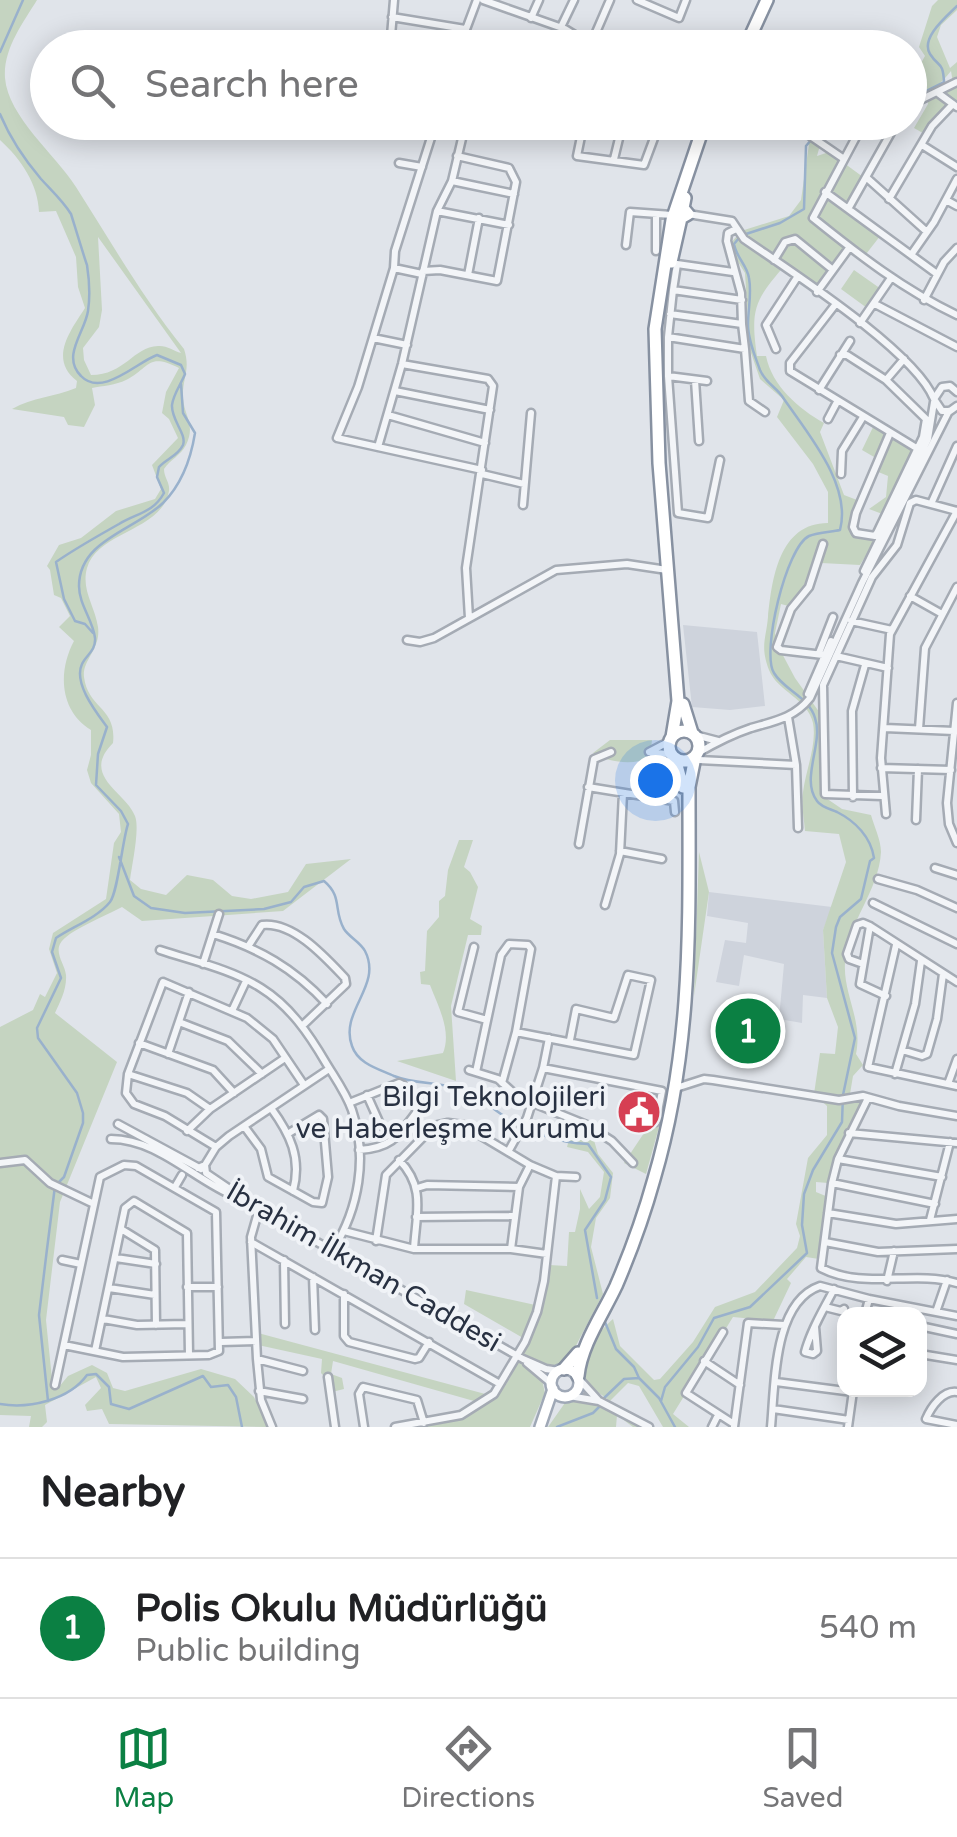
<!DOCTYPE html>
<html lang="en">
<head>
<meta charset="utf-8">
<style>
  body { margin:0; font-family:"Varela Round",sans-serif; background:#f2f2f2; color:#202124 }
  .controls { position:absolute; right:30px; bottom:30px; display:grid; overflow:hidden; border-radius:20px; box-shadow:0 5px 25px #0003 }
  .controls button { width:90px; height:90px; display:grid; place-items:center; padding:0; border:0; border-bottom:2px solid #e0e0e0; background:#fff; color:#202124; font:50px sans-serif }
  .you { position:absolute; left:655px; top:780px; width:35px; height:35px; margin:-25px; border:8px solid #fff; border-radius:50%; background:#1a73e8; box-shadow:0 0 0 15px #1a73e833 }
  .badge { display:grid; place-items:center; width:65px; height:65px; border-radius:50%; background:#0b8043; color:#fff; font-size:32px; font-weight:700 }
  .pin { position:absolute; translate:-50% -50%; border:5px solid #fff; box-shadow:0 2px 10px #0006 }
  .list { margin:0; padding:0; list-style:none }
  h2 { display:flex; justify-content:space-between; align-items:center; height:130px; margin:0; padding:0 40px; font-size:42px }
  h2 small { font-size:32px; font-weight:400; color:#757577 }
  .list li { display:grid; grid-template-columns:65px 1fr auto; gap:30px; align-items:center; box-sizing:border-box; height:140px; padding:0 40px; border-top:2px solid #e0e0e0 }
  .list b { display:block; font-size:38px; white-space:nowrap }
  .list p { margin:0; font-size:32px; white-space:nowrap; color:#757577 }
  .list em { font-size:32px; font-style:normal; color:#757577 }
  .icon { flex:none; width:55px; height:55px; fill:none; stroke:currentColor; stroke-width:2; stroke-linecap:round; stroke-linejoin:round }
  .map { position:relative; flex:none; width:957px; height:1427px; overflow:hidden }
  .search { position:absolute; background:#fff; box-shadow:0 5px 25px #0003; left:30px; right:30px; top:30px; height:110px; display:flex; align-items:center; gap:25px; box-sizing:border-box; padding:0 35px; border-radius:55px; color:#757577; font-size:38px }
  .sheet { height:270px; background:#fff }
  nav { display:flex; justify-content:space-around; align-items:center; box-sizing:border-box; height:140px; border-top:2px solid #e0e0e0; background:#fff; font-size:28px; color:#757577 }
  nav a { display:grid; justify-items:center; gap:5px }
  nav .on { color:#0b8043 }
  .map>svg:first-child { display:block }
  .built { fill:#ced3dc }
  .green { fill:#c5d4c1; fill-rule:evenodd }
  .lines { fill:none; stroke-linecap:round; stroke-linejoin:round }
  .stream { stroke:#99b1cc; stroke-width:2.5 }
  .minor-casing { stroke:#a5abb4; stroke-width:11 }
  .major-casing { stroke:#9fa8b6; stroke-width:14 }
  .highway-casing { stroke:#8791a1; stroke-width:16 }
  .minor { stroke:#f3f5f8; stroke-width:6 }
  .major { stroke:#fff; stroke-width:9 }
  .highway { stroke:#fff; stroke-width:11 }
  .labels { text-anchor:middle; stroke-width:8; stroke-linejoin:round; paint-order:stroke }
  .poi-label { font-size:28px; fill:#283142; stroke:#f0f3f7; text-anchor:end }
  .street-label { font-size:28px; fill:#283142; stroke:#f0f3f7 }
</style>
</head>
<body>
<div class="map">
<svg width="957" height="1427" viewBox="0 0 957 1427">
  <rect width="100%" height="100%" fill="#e0e4ea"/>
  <path class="built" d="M683,625L757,632L765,706L730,710L692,707Z
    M709,892L832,907L823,930L827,998L803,995L802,1023L779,1019L784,964L744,955L739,986L716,982L725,940L746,943L748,923L707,916Z"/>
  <path class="green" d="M0,0H37C23,23 3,49 5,78C8,117 56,155 76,187C111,242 143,298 184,349C191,370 182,378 183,398C184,416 196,424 186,445C181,455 170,460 164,469C164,478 170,482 169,491C162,531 98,531 87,568C81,590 95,606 98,627C101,649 82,660 84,677C88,709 117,707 113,743C80,776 126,792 135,816C140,829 132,864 130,880L141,889L166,895L187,875L213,880L232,896L251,899L288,892L306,864L351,859L283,911L142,921L122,907C108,915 66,931 60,944C55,954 65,965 66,975C67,989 60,1002 55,1013L117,1062L60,1202L46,1320L53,1389L58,1388L68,1376L92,1365L107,1373L113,1388L125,1391L201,1369L235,1379L254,1397L269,1427L109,1424L102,1409L87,1411L85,1405L101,1388L96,1377L45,1405L47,1422L42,1427H29L31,1416L0,1415V1027L33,1010L40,994L45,997L57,973L49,949L53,933L106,899L114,843L121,832L119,814L91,783L87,770L91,755V730C59,710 58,671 74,641L59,627L70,616L61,598L54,595L50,570L47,566L59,545L81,538L116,511L155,499L161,489L152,465L178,438L169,419L162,413L166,392L179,368C147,352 150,368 126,380C116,385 102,386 92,388L95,405L84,427L68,425L64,417L12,409C33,397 54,397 76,388L77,381C48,359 71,330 85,308L78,287L76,257L56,211L39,212C38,184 21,159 0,140ZM98,237L181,353C174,351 166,345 158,346C133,347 125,375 91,375L84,360L83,348L99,327L102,310Z
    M938,0H957V10L941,25L937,37L950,68L957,62V104L939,119L928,136L914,128L928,104L927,97L953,83L951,71C941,84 928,96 910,95V82L925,56L919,47L932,6Z
    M823,123H837L822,138L817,156L829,152L863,177L852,208L884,231L863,258L853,249L822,289L786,264C755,300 750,308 757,356H766C772,386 799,409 824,423L820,432L844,495L857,500L850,533L876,539L860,565L821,563L796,608L781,604L775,633L778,646L795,678L827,723L823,796L842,809L871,815C874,826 881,840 881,852C879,891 847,923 845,963C843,994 863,1020 856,1054L863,1065L853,1076L850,1094L863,1097L842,1140L828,1183L816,1182V1192L828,1197L819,1259L806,1257L787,1279L791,1283L773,1321L733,1317L673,1414L689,1427H663L639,1386L628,1383L610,1401C603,1394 587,1389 584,1379C576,1360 599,1331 613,1319L620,1346L654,1380L660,1379L693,1342L715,1307L755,1292L797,1248L800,1236L796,1224L808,1158L827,1135V1106L814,1094L820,1053L835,1054L838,1027L827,998L823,930L846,862L839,834L805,831C804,818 801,804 803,792C806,769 817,745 813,723C808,699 777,691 769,670C760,646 766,639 768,617C772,579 779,523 828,523V492L813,464L777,417L784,400L760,379L750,350L745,273L733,254L731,243L741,231L789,216L801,200L810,137Z
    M854,270L881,289L867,308L841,289Z
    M875,423L916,444L885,515L869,509L886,497L888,476L876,471L881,461L862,450Z
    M610,740H652L650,758C634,765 608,763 593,753Z
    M459,840H473L464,867L470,872L478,887L470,919L482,926L481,935H468L451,1006L456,1081L397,1061L443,1053C452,1031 438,1006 430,985L421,984L420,972L425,971L427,931L439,917V901L445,896L448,870Z
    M699,852L709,892L694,996Z
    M648,1127H659L646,1174L624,1163Z
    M570,1136L593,1137L598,1154L613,1173L610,1198L596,1218L591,1247L603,1294L570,1357L542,1380L545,1393L530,1427H413C474,1414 510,1408 523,1338L464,1304L466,1290L540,1306L549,1265L567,1266L569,1232H575L580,1209V1189L589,1209L600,1197L604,1172L588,1152L567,1147Z
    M258,1333L489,1395L481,1403L333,1361L331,1374L342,1378L344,1389L332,1392L330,1383L321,1373L322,1359L258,1345Z
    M567,1400H592L642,1427H633L617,1415L616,1427H548Z"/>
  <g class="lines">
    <path class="stream" d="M0,52L23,0
      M910,93L926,91L944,82C943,61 939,68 930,54C920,38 947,16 957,6
      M0,114C10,138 24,159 41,179C51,190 63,201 71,214C72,217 85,260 87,265C89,278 90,298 88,311C85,332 61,356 81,376C102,398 137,362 157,355L181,365L185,374C181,384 173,395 172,405C171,420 187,434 183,445C178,456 166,459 159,467L157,477L164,493C153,513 137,513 119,524C98,536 76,548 56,562L64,599L75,621L85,624L93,633
      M746,234L780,223L804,209L806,146L826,122
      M119,857L134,896L151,908L185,913L264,909L291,902L304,887L324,881C343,897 333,910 344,929C349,937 360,942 365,951C383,986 339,1011 352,1046C358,1064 379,1069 394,1076C416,1085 440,1081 462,1090C477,1096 488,1105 501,1114C525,1131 558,1143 588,1144L611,1177L605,1200L585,1230L597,1298
      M605,1322L616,1349L634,1367L639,1378
      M603,1399L624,1379L639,1378L659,1398L675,1427
      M48,1401L39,1315L47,1249L55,1186L64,1177L83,1123V1113L77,1093L38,1038L37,1028L61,978L52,952L56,938C72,927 97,918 110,902C118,892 122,842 128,824L121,811L96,785L98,754L107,727C96,712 73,683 82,664C86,655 96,651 95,638C93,620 79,605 79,586C79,540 135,530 163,503C181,485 191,458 195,433L183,413L181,384
      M661,1401L665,1387L698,1347L714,1318L750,1307L807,1253L802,1225L804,1194L813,1170L842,1122L843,1095L855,1038L832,953L836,927L840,917L861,899L870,861L874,858C871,837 855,821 837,812C830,809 821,807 817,801C800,779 824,743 815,718C809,697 784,690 774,673C761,653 786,547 809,536C818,532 831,532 840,530C852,485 808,434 784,399C777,387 766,384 760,370C755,356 748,340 748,325C748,309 752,294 749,278C747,265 736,257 734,244L739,238
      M0,1404C29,1409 69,1400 87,1375L96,1374L109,1387L111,1404L129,1409L203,1376L211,1387L228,1385L236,1397L242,1427
      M557,1427L593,1413L600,1406"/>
    <defs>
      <path id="minor" d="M483,0L565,29L596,48
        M637,0L679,18L686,0
        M392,17L465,29
        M531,18L539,0
        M561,27L574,0
        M591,44L610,0
        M390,48L394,0
        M459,48L477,0
        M798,48H803
        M910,71L912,72
        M938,93L957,107
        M910,105L957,82
        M436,122L395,251L394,268L358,387L337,438L482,470
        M529,122L551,128L556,122
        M584,122L577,156L644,165L660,122
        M776,122L806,133L844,159
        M864,122L813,218C859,255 904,290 957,315
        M871,122L890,133
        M660,123L690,131L695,122
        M922,145L957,167
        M614,159L623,122
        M399,163L422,167
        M867,178L927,232
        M452,181L514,194
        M825,192L937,274
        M889,199L932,126L953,104
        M946,200L957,206
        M848,209L897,122
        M437,211L509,225
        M688,214L732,221L744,239C790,271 915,351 934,399
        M626,245L630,212L672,215
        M656,251V214
        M911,255L934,222L957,179
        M774,260L785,242L795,239L833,270
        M394,268L422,274
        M423,271L440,270L497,281L516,182L509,168L457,156
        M468,275L479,218
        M673,290L677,264L733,272
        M817,292L849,248
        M742,300L673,290L668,337L745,349L742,324
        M924,300L944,262L957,248
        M875,304L957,347
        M835,305L790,363V371L918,449
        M670,314L742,324L741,293L727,241L728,233L736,229
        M860,323L891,278
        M668,337V376L678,513L708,518L720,460
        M373,338L407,345
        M745,349L749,401L765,412
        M776,349L766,325L798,276
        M840,355H847L886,380L926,419L923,437L877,533L875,536L856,533L853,527L856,513L890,433
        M402,364L488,379L493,386L466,568L469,618
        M668,376L707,381
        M695,380L699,441
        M886,380L904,359
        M819,390L850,341
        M395,391L490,410
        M957,392L950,386L942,387L934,399L942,411H950L957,406
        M388,415L485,443
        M828,419L837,402
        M378,447L402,364L437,211L452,181L464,130L462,122
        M482,474L524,484
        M841,474L842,451L863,417
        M931,504L957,446
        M523,505L531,413
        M823,544L809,587L791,609L777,647L781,650L823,655
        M864,571L928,439L934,402
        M910,596L942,614
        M851,621L892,630
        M407,640L420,642L434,638L556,570L627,564L667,570
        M819,653L833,617
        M836,656L888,668
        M808,694L831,641
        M957,703L947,803L949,824L957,843
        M788,717L796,765L798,828
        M885,728L954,731
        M919,729L925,648L957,587
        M695,735L718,741
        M649,752L670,741
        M652,753L671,754
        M698,753C715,743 733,734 751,728C775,721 794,718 810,698L862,583L949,411
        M699,760L796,765
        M881,768L951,770
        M588,787L674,801L675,812
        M882,796L825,794L823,685L872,577L897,545L910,503L916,500L957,511
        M853,797L852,711L865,665
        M886,814L881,758L890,634L957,511
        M916,820L918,769
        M579,844L594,759L611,752
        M620,851L662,859
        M935,868L957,875
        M878,879L917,890L957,908
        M873,903L957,944
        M605,905L620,854L623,793
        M870,926L957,982
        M870,926L860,984L886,996
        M213,934C258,948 294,968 327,1004
        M249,945L262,925C293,921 325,957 345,978L346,984L302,1026
        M896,945L868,1067L957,1086
        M474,947L458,1012L487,1020
        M160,950C193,961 231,969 261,988C290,1006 309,1034 326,1063C335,1078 346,1093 352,1110C368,1157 359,1208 333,1250
        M203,964L219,914
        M863,964L849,959L847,954L857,925L863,923L870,926
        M232,1011L246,981
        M179,1022L228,1041L262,1074
        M516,1032L634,1055L651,980L628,975L614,1018L576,1009L570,1040
        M139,1043L213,1070L234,1093
        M902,1050L922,1056L927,1054L937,1019L943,974
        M168,1054L189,992
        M543,1068L549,1038
        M469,1070L498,1079L518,1097L587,1125L612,1141L633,1163
        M476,1072L501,955L509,944L528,945L531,949L516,1032L502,1083
        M128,1074L187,1093L210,1109
        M895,1074L915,1004L921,961
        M948,1084L957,1059
        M676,1088L704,1079L713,1080L839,1100L863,1096L899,1106L957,1116
        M367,1095L380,1124L395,1138
        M868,1098L838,1159L832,1183L821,1268C864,1290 913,1270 957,1283
        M349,1103L399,1083L403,1085L408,1100L418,1110C399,1135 393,1148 359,1150
        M271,1108C290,1134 302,1158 293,1191
        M408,1123L421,1138
        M118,1124L201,1169
        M244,1126L261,1149L268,1177L313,1202L322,1203L328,1177L323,1119L319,1115L289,1133
        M187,1131L210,1109L285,1058
        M849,1133L957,1143
        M111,1139C158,1139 194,1180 236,1197
        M216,1147L165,1116L134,1104L126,1093L128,1074L163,982L247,1018L273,1039L304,1085
        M508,1152L527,1118L543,1068L662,1091L656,1122
        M838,1159L942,1177
        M399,1160C426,1187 416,1214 414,1249
        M0,1163L25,1160L50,1183L94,1204
        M205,1165L216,1147L229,1136L329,1069
        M198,1168L205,1165L206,1173L259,1209L523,1359L546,1369L559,1371
        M832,1183L935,1204
        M175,1187L182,1175
        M417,1188L427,1185L519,1187
        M259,1209L251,1237L257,1359L261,1400L272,1427
        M828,1213L896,1224L957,1219
        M416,1217L515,1216
        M930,1220L950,1142
        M121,1229L155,1250L156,1325
        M344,1231L414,1249H511L547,1254
        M376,1241L386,1175L434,1126L448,1123L463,1125L530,1165
        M251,1242L500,1384
        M825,1242L878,1252L957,1249
        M511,1249L519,1187L530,1165L556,1176L576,1177
        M116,1258L156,1264
        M62,1260L81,1264
        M284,1260L285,1324
        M313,1277L315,1330
        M887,1281L894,1251
        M187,1287H218
        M109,1288L155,1295
        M344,1294V1336L349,1342L415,1359L419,1358L429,1342
        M825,1307L841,1311L844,1309
        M936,1312L947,1280
        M865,1314L869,1299
        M103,1319L137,1325L187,1324
        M920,1326L957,1334
        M815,1327L817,1351L813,1354L805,1352C811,1329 824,1309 834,1289
        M723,1332L686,1393L734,1424
        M221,1342L256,1341
        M95,1351L125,1208L134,1201L187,1233L189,1355
        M920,1354L957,1360
        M257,1359L303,1371
        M704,1361L740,1385
        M527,1363L552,1384
        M328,1377L335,1427
        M579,1379L598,1400
        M776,1382L853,1392
        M55,1385L100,1177L124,1165L136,1166L216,1212L219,1351L209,1355L123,1357L64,1345
        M259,1391L303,1399
        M957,1392C943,1390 931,1407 926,1419L957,1425
        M569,1396L599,1401L649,1427
        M773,1409L849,1420
        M364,1427L359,1394L363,1387L417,1400L424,1423
        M395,1427L461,1415L494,1394L525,1342L537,1312L544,1281L556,1176
        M712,1427L718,1415
        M734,1427L748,1323L784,1325
        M771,1427C775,1385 773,1302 820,1286L869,1299L957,1316
        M848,1427L853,1391"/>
      <path id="major" d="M551 1383a14 14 0 1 1 28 0a14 14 0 1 1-28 0Z
        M540,1427L553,1389"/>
      <path id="highway" d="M745,48L767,0
        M671,262L681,218L688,214L683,208L685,198
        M683,704L692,733
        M669 746a15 15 0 1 1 30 0a15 15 0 1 1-30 0Z
        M672,737L678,701L659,463L655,329L672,220L705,122
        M675,758L683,787
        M564,1369L578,1353
        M578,1376C581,1345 603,1314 616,1286C631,1251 644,1215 654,1179C693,1047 689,923 689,787L695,757"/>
    </defs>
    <use href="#minor" class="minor-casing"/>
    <use href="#major" class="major-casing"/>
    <use href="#highway" class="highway-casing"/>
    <use href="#minor" class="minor"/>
    <use href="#major" class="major"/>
    <use href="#highway" class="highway"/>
  </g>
  <defs>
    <symbol id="civic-disc" viewBox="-11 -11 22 22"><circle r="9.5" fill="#d63f53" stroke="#f0f3f7"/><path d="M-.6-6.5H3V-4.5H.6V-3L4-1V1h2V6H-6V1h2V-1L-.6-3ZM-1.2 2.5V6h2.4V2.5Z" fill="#fff"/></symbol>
  </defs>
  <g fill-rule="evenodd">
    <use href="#civic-disc" x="614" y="1087" width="50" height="50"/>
  </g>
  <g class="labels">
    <g class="poi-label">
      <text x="606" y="1106">Bilgi Teknolojileri<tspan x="606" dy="32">ve Haberleşme Kurumu</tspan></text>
    </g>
    <g class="street-label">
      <text transform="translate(364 1266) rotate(30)" y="10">İbrahim İlkman Caddesi</text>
    </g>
  </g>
</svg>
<div class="controls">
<button><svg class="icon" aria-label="layers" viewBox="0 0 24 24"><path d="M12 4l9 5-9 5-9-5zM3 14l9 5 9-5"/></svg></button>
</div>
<div class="you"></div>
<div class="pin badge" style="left:748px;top:1031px">1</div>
<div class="search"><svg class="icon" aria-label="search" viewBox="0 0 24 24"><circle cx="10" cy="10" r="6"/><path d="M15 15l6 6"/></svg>Search here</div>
</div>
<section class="sheet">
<h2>Nearby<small></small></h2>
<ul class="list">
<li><span class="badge">1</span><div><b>Polis Okulu Müdürlüğü</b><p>Public building</p></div><em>540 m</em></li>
</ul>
</section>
<nav>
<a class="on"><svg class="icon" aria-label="map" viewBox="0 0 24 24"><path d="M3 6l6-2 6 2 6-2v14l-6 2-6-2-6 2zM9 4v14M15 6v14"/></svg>Map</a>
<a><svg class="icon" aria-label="directions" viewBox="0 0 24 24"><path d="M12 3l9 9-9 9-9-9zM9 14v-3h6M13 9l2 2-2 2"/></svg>Directions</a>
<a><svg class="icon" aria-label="saved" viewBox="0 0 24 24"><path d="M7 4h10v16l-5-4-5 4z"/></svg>Saved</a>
</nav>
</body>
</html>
